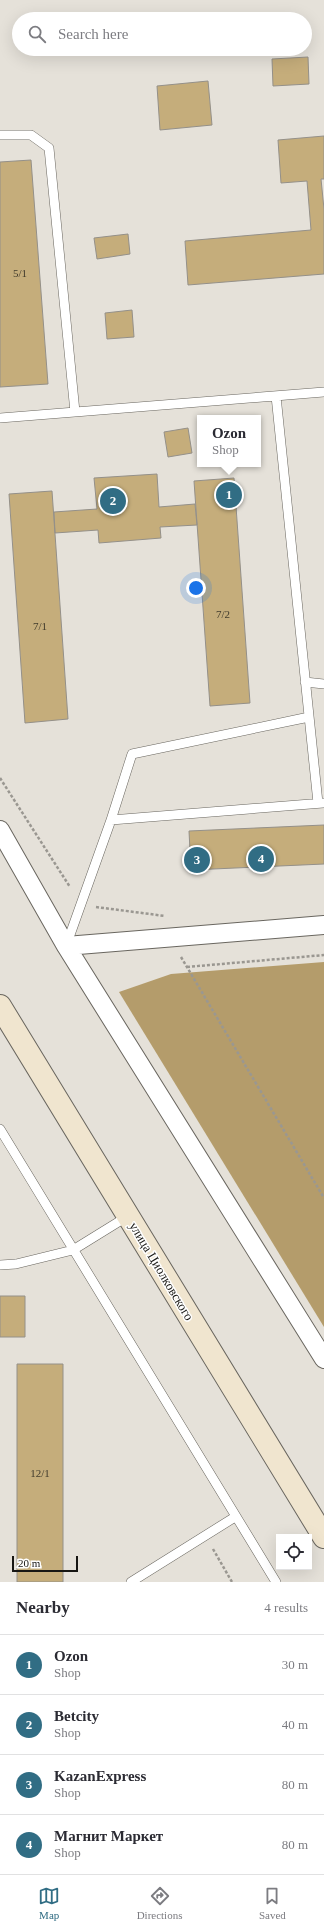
<!DOCTYPE html>
<html lang="en">
<head>
<meta charset="utf-8">
<style>
  body { margin:0; font-family:Georgia,serif; background:#f7f7f7; color:#2b2b33 }
  .controls { position:absolute; right:12px; bottom:12px; display:grid; overflow:hidden; border-radius:0px; box-shadow:0 4px 16px #0002 }
  .controls button { width:36px; height:36px; display:grid; place-items:center; padding:0; border:0; border-bottom:1px solid #e1e1e2; background:#fff; color:#2b2b33; font:20px sans-serif }
  .scale { position:absolute; left:12px; bottom:10px; width:66px; box-sizing:border-box; padding-left:4px; border:2px solid #171613; border-top:0; font-size:11px; line-height:14px; white-space:nowrap; color:#171613; -webkit-text-stroke:3px #fff; paint-order:stroke }
  .you { position:absolute; left:196px; top:588px; width:14px; height:14px; margin:-10px; border:3px solid #fff; border-radius:50%; background:#1a73e8; box-shadow:0 0 0 6px #1a73e833 }
  .badge { display:grid; place-items:center; width:26px; height:26px; border-radius:50%; background:#316d84; color:#fff; font-size:13px; font-weight:700 }
  .pin { position:absolute; translate:-50% -50%; border:2px solid #fff; box-shadow:0 1px 4px #0006 }
  .popup { position:absolute; left:197px; top:415px; width:64px; height:52px; box-sizing:border-box; display:grid; place-content:center; border-radius:0px; background:#fff; filter:drop-shadow(0 1px 3px #0005); font-size:13px; white-space:nowrap; color:#7c7c81 }
  .popup b { font-size:15px; color:#2b2b33 }
  .popup::after { content:''; position:absolute; left:50%; top:100%; margin-left:-8px; border:8px solid transparent; border-top-color:#fff }
  .list { margin:0; padding:0; list-style:none }
  h2 { display:flex; justify-content:space-between; align-items:center; height:52px; margin:0; padding:0 16px; font-size:17px }
  h2 small { font-size:13px; font-weight:400; color:#7c7c81 }
  .list li { display:grid; grid-template-columns:26px 1fr auto; gap:12px; align-items:center; box-sizing:border-box; height:60px; padding:0 16px; border-top:1px solid #e1e1e2 }
  .list b { display:block; font-size:15px; white-space:nowrap }
  .list p { margin:0; font-size:13px; white-space:nowrap; color:#7c7c81 }
  .list em { font-size:13px; font-style:normal; color:#7c7c81 }
  .icon { flex:none; width:22px; height:22px; fill:none; stroke:currentColor; stroke-width:2; stroke-linecap:round; stroke-linejoin:round }
  .map { position:relative; flex:none; width:324px; height:1582px; overflow:hidden }
  .search { position:absolute; background:#fff; box-shadow:0 4px 16px #0002; left:12px; right:12px; top:12px; height:44px; display:flex; align-items:center; gap:10px; box-sizing:border-box; padding:0 14px; border-radius:22px; color:#7c7c81; font-size:15px }
  .sheet { height:292px; background:#fff }
  nav { display:flex; justify-content:space-around; align-items:center; box-sizing:border-box; height:56px; border-top:1px solid #e1e1e2; background:#fff; font-size:11px; color:#7c7c81 }
  nav a { display:grid; justify-items:center; gap:2px }
  nav .on { color:#316d84 }
  .map>svg:first-child { display:block }
  .forest { fill:#b49c6b }
  .building { fill:#c5ad7b; stroke:#949089 }
  .lines { fill:none; stroke-linecap:round; stroke-linejoin:round }
  .service-casing { stroke:#69665f; stroke-width:10 }
  .minor-casing { stroke:#69665f; stroke-width:20 }
  .secondary-casing { stroke:#69665f; stroke-width:24 }
  .path { stroke:#9a9791; stroke-width:2.5; stroke-dasharray:3 2; stroke-linecap:butt }
  .service { stroke:#fff; stroke-width:9 }
  .minor { stroke:#fff; stroke-width:18 }
  .secondary { stroke:#f0e5cf; stroke-width:22 }
  .labels { text-anchor:middle; stroke-width:3; stroke-linejoin:round; paint-order:stroke }
  .number-label { font-size:11px; fill:#423c2d }
  .street-label { font-size:13px; fill:#171613; stroke:#fff }
</style>
</head>
<body>
<div class="map">
<svg width="324" height="1582" viewBox="0 0 324 1582">
  <rect width="100%" height="100%" fill="#e5e1d9"/>
  <path class="forest" d="M324,962V1327L119,992L171,974Z"/>
  <path class="building" d="M308,57L309,84L273,86L272,59Z
    M208,81L212,125L160,130L157,86Z
    M324,136V179H321L324,209V274L188,285L185,241L311,230L307,181L281,183L278,140Z
    M31,160L48,384L0,387V162Z
    M128,234L130,254L97,259L94,238Z
    M132,310L134,337L107,339L105,313Z
    M188,428L192,453L168,457L164,432Z
    M157,474L159,507L195,504L197,525L160,527L161,538L99,543L98,530L55,533L54,512L97,509L94,478Z
    M234,478L250,703L210,706L194,481Z
    M52,491L68,719L25,723L9,494Z
    M324,825V864L191,870L189,831Z
    M0,1296H25V1337H0Z
    M17,1364H63V1582H17Z"/>
  <g class="lines">
    <defs>
      <path id="service" d="M0,135H31L49,148L75,412
        M276,396L318,803
        M0,418L324,392
        M305,682L324,684
        M111,820L132,754L309,717
        M66,946L111,820L323,803
        M0,1129L276,1582
        M0,1265L16,1264L73,1250L128,1216
        M131,1582L235,1517"/>
      <path id="minor" d="M0,830L66,946L324,1359
        M66,946L324,925"/>
      <path id="secondary" d="M0,1006L324,1537"/>
    </defs>
    <use href="#service" class="service-casing"/>
    <use href="#minor" class="minor-casing"/>
    <use href="#secondary" class="secondary-casing"/>
    <path class="path" d="M0,778L70,887
      M96,907L165,916
      M181,957L324,1198
      M187,967L324,955
      M213,1549L232,1582"/>
    <use href="#service" class="service"/>
    <use href="#minor" class="minor"/>
    <use href="#secondary" class="secondary"/>
  </g>
  <g class="labels">
    <g class="number-label">
      <text x="20" y="277">5/1</text>
      <text x="223" y="618">7/2</text>
      <text x="40" y="630">7/1</text>
      <text x="40" y="1477">12/1</text>
    </g>
    <g class="street-label">
      <text transform="translate(162 1271) rotate(59)" y="5">улица Циолковского</text>
    </g>
  </g>
</svg>
<div class="controls">
<button><svg class="icon" aria-label="locate" viewBox="0 0 24 24"><circle cx="12" cy="12" r="6"/><path d="M12 2v4M12 18v4M2 12h4M18 12h4"/></svg></button>
</div>
<div class="scale">20 m</div>
<div class="you"></div>
<div class="pin badge" style="left:229px;top:495px">1</div>
<div class="popup"><b>Ozon</b>Shop</div>
<div class="pin badge" style="left:113px;top:501px">2</div>
<div class="pin badge" style="left:197px;top:860px">3</div>
<div class="pin badge" style="left:261px;top:859px">4</div>
<div class="search"><svg class="icon" aria-label="search" viewBox="0 0 24 24"><circle cx="10" cy="10" r="6"/><path d="M15 15l6 6"/></svg>Search here</div>
</div>
<section class="sheet">
<h2>Nearby<small>4 results</small></h2>
<ul class="list">
<li><span class="badge">1</span><div><b>Ozon</b><p>Shop</p></div><em>30 m</em></li>
<li><span class="badge">2</span><div><b>Betcity</b><p>Shop</p></div><em>40 m</em></li>
<li><span class="badge">3</span><div><b>KazanExpress</b><p>Shop</p></div><em>80 m</em></li>
<li><span class="badge">4</span><div><b>Магнит Маркет</b><p>Shop</p></div><em>80 m</em></li>
</ul>
</section>
<nav>
<a class="on"><svg class="icon" aria-label="map" viewBox="0 0 24 24"><path d="M3 6l6-2 6 2 6-2v14l-6 2-6-2-6 2zM9 4v14M15 6v14"/></svg>Map</a>
<a><svg class="icon" aria-label="directions" viewBox="0 0 24 24"><path d="M12 3l9 9-9 9-9-9zM9 14v-3h6M13 9l2 2-2 2"/></svg>Directions</a>
<a><svg class="icon" aria-label="saved" viewBox="0 0 24 24"><path d="M7 4h10v16l-5-4-5 4z"/></svg>Saved</a>
</nav>
</body>
</html>
